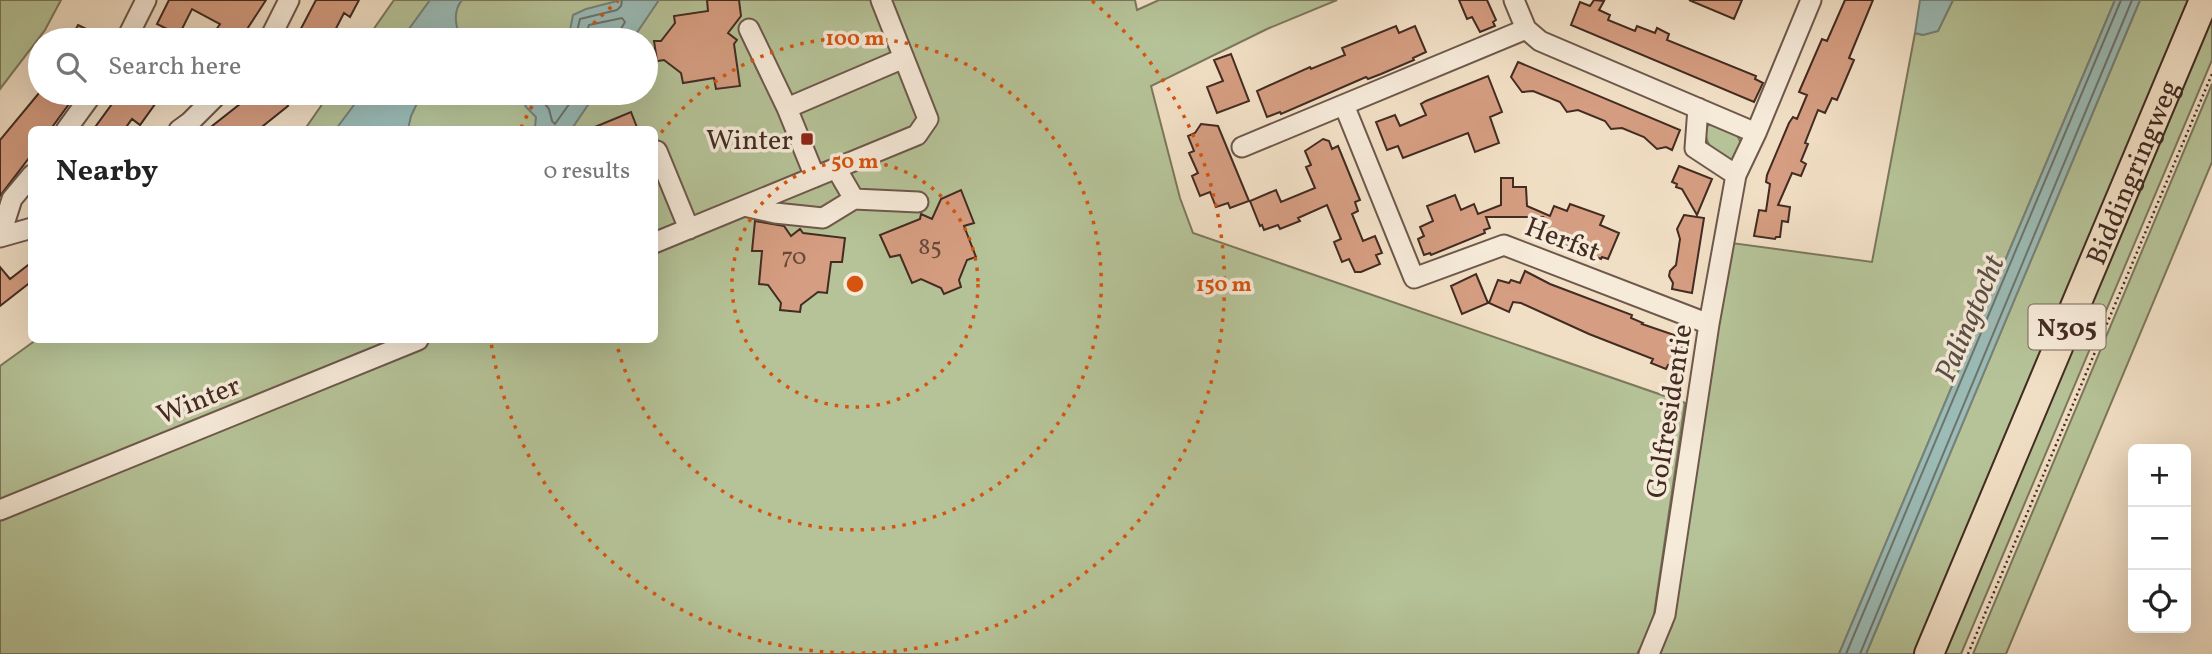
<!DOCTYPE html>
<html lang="en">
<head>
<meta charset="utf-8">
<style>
  body { margin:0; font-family:Vollkorn,serif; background:#f6f6f6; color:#222 }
  .controls { position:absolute; right:21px; bottom:21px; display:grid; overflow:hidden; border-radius:10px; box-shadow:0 7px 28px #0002 }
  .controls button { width:63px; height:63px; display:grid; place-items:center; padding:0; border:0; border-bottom:2px solid #e0e0e0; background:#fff; color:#222; font:35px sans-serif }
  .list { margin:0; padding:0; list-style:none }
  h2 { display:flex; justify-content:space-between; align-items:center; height:91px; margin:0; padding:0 28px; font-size:30px }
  h2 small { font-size:23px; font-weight:400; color:#767676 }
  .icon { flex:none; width:38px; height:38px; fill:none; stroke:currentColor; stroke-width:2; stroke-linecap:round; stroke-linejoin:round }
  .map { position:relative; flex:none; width:2212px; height:654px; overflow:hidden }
  .search { position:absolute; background:#fff; box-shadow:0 7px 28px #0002; left:28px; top:28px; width:630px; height:77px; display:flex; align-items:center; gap:18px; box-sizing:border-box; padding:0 24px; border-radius:38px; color:#767676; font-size:26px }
  .panel { position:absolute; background:#fff; box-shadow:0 7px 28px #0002; left:28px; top:126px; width:630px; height:217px; border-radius:10px }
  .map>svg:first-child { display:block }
  .green { fill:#b6c398; stroke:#7c775d; stroke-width:2 }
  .water { fill:#9bbcb7; stroke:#77827b; stroke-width:2 }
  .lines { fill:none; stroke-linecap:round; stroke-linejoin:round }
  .shore { stroke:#6e746c; stroke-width:2 }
  .building { fill:#d59d81; stroke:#422b22; stroke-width:2 }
  .minor-casing { stroke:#6e584b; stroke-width:23 }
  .highway-casing { stroke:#422b22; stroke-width:32 }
  .path { stroke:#422b22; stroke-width:2.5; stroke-dasharray:2 3.5; stroke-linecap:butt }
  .minor { stroke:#f6ead9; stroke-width:19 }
  .highway { stroke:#f1dfc5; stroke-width:28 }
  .ring { fill:none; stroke:#d7540e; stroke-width:3.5; stroke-dasharray:3.5 7 }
  .poi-dot { fill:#8f2418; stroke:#f6ead9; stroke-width:2.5 }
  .labels { text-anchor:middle; stroke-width:7; stroke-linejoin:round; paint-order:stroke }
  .number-label { font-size:24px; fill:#67483a }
  .shield { fill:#f6ead9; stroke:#786459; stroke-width:2 }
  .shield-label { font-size:26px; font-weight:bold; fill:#422b22 }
  .poi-label { font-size:28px; fill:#422b22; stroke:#f6ead9; text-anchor:end }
  .street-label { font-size:28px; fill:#422b22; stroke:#f6ead9 }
  .water-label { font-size:30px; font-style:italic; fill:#584f47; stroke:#f6ead9 }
  .centre { fill:#d7540e; stroke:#f6ead9; stroke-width:3.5 }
  .ring-label { font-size:21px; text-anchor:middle; font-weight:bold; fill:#d7540e; stroke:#f6ead9; stroke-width:7; stroke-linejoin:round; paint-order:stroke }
</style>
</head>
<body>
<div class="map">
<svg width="2212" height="654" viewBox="0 0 2212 654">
  <rect width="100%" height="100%" fill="#f1dfc5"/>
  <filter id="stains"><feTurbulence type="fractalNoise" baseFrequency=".00286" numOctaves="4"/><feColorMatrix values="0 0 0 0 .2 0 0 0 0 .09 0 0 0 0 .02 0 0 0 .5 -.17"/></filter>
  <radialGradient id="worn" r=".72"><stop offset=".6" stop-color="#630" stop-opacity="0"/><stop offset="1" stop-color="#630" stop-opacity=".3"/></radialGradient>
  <path class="green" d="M0,0H61L45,30L0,89Z
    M394,0H1135L1137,10L1159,0H1337L1267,29L1151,86L1180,198L1193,233L1685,403L1652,628L1637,654H0V366L36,340H654V130L305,129L330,93H646V40H366Z
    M1953,0H2115L1839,654H1658L1672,626L1694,462L1732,243L1872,262L1915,33L1923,35L1938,31Z
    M2140,0H2192L1919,654H1866Z
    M2212,0V60L1961,654H1938Z
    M2212,84V162L2006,654H1973Z
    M1713,122L1735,131L1741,143L1734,165C1718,155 1705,149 1705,128Z"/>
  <path class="water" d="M430,0H462C452,12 456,27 461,40H401Z
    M621,0H659L632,40H568L573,15L586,9Z
    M1920,0H1953L1938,31L1923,35L1915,33Z
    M2115,0H2140L1866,654H1839Z
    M363,93H422L411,116L408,129H336Z
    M519,93H596L571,130L532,129L535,127L536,117L526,107Z"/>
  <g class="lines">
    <path class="shore" d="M575,40L580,19L617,10L621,6L622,0
      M584,40L589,25L622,18L625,22L619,32L618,40
      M536,93L549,109L552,121L555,124L577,93
      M1846,654L2121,0
      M1860,654L2132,0"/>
  </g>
  <path class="building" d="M169,0H266L240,40H209L220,24L192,9L179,35L157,24Z
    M316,0H359L350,17L344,13L330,40H295Z
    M707,0H739L741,16L728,33L737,40L734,44L740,86L716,89L714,78L683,83L681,73L664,60L657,61L654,41H661L675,23L674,16L708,11Z
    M1459,0H1487L1496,20L1493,22L1495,26L1480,32L1472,17L1467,19Z
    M1594,0L1604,1L1599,10L1610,15L1608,20L1635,31L1637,26L1655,33L1657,28L1669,34L1667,40L1756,76L1755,79L1763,83L1754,102L1571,25L1580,2L1590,6Z
    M1689,0H1742L1734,19Z
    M1845,0H1873L1849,58L1854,60L1837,100L1832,98L1825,113L1818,110L1805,143L1808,144L1801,161L1806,164L1801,176L1792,173L1778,205L1790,207L1788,222L1782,221L1780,237H1776L1775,239L1754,236L1759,210L1766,211L1770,184L1766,182L1767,175L1789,123L1793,117L1797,119L1807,95L1799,92L1822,39L1827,41Z
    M78,25L109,40H70Z
    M1396,26L1399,33L1415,26L1426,52L1413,58L1414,60L1381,74L1368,79L1366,77L1281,114L1280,112L1267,117L1257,91L1310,67L1311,69L1345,55L1342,48Z
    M1231,54L1249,101L1217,113L1207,87L1223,81L1214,60Z
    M1518,62L1680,130L1672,150L1666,147L1657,149L1644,137L1622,128L1611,129L1605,121L1578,110L1567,112L1560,102L1533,91L1522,92L1511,77Z
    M1488,76L1502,112L1490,117L1499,143L1475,152L1468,133L1403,158L1398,146L1387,150L1376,122L1395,115L1400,126L1426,115L1421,104L1426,101Z
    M39,93H77L50,130H32V154L0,196V140Z
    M120,93H163L140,125L132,119L124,130H93Z
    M254,93H284L290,101L287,104L288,106L258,130H207Z
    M631,112L638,130H590V129Z
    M1201,124L1218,126L1249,201L1230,208L1228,203L1216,207L1210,192L1200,196L1192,176L1198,173L1189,153L1194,151L1188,136L1195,133Z
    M1323,139L1329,141L1332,149L1338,146L1360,200L1355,202L1358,211L1352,214L1363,241L1375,236L1382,253L1376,255L1380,264L1361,272H1355L1349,259L1342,262L1334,242L1341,239L1327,205L1298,218L1300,221L1280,229L1278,225L1264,230L1262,225L1260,226L1250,201L1276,190L1281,202L1315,188L1306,167L1311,165L1305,151Z
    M1679,166L1712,179L1697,215L1682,189L1676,187L1677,184L1672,182Z
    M1501,178H1513V187H1526L1527,206L1550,216L1554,206L1567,211L1570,204L1604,216L1600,225L1619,233L1608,259L1602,257L1601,259L1543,234V232L1537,230L1543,217H1486L1490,228L1484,230L1485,233L1431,255L1430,253L1424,255L1418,239L1424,236L1420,227L1433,221L1427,206L1455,195L1461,210L1474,204L1478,214L1501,205Z
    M961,190L974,223L964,226L976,257L967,260L959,280L961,287L944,294L941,288L921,279L912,283L900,255L890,257L880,235L920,219L921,214L932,219L941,199Z
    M1684,215L1704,218L1692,293L1672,289L1673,283L1669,276L1670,271L1676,265L1680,239L1677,229Z
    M755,221L784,226L791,236L800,229L803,233L845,238L842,262H831L827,293L818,292L801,305L800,312L780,310L781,303L768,285L759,284L762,251H752Z
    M32,262V281L0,306V267L10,279Z
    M1525,271L1550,284L1632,315L1631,318L1643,323L1642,324L1686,339L1672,367L1668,365L1666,369L1651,363L1653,359L1589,334L1521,303L1513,302L1509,312L1489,303L1498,280L1509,283L1511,280L1520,283Z
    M1476,274L1488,303L1462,314L1451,286Z"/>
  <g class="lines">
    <defs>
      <path id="minor" d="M1514,0L1526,29L1540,41L1756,133L1736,175L1709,324L1665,615L1649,654
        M749,29L787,108
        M126,40L146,0
        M269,40L289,0
        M1344,105L1414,278L1504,245L1709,324
        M1698,108L1695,148L1736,175
        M66,130L93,93
        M179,130L190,122L219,93
        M1756,133L1811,0
        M1242,147L1526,29
        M657,151L689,229
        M836,168L854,199L918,202
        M815,177L787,108L904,58
        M744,206L775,213L823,218L854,199
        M0,237L12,199L32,175
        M0,237L32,228
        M654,243L917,135L928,119L881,0
        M0,510L418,340"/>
      <g id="highway">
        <path id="s1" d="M1929,654L2204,0"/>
      </g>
    </defs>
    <use href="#minor" class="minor-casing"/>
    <use href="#highway" class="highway-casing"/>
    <path class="path" d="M1968,654L2212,74"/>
    <use href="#minor" class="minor"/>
    <use href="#highway" class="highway"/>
  </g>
  <g class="ring">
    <circle cx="855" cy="284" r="123"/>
    <path d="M655 141A246 246 0 1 1 616 341"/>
    <path d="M521 128A369 369 0 0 1 539 94M579 39A369 369 0 0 1 618 1M1092 1A369 369 0 1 1 491 342"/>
  </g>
  <rect class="poi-dot" x="800" y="132" width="14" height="14" rx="3.5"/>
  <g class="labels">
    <g class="number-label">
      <text x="930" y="254">85</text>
      <text x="794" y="264">70</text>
    </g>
    <rect class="shield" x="2028.5" y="304.5" width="77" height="45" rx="5"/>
    <g class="shield-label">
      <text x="2067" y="336">N305</text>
    </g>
    <g class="poi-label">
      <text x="793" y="149">Winter</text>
    </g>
    <g class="street-label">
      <text dy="10" stroke="none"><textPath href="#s1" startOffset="523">Biddingringweg</textPath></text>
      <text transform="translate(1563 238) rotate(21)" y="10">Herfst</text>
      <text transform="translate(198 399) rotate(-22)" y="10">Winter</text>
      <text transform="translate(1668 411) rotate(-81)" y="10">Golfresidentie</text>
    </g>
    <g class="water-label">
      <text transform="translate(1969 318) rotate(-67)" y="10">Palingtocht</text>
    </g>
  </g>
  <circle cx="855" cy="284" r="10" class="centre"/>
  <g class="ring-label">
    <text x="855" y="45">100 m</text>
    <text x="855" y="168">50 m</text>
    <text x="1224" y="291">150 m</text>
  </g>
  <rect width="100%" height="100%" filter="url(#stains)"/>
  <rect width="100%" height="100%" fill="url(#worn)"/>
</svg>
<div class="controls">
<button>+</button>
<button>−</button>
<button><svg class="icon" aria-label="locate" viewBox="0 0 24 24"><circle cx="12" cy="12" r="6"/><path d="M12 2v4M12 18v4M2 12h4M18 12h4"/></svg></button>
</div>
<div class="search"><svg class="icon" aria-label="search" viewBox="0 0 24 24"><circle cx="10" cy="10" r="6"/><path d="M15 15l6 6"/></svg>Search here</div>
<section class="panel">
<h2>Nearby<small>0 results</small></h2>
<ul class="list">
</ul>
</section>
</div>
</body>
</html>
